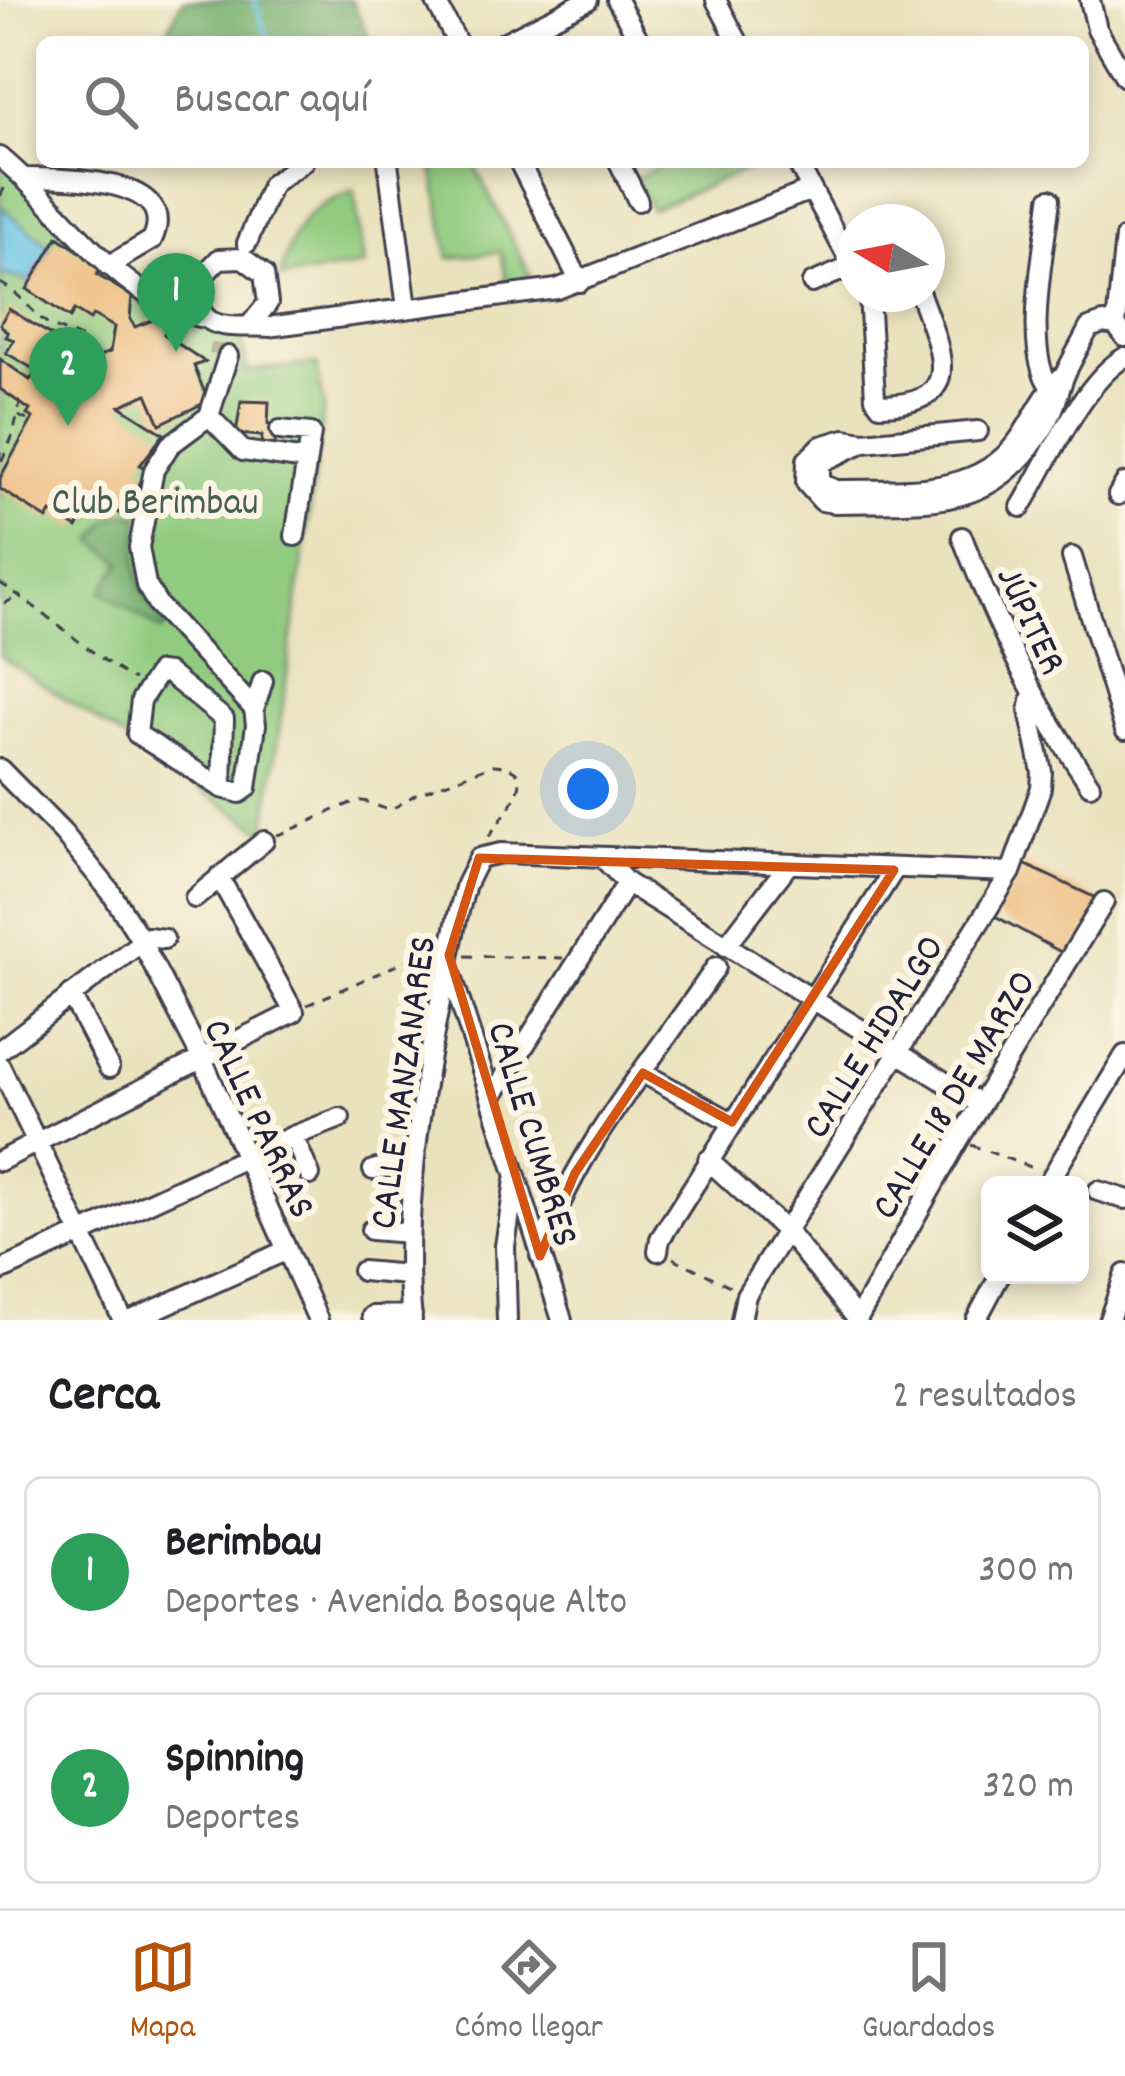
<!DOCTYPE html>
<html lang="es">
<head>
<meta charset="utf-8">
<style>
  body { margin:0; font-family:Dekko,sans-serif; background:#f6f6f6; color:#202124 }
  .controls { position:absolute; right:36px; bottom:36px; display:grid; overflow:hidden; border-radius:18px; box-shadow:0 6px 18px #0003 }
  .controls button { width:108px; height:108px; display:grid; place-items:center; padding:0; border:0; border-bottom:3px solid #e0e0e0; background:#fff; color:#202124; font:60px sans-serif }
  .compass { position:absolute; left:837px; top:204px; width:108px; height:108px; border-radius:50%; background:#fff; box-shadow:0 6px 18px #0003; rotate:280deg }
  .you { position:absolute; left:588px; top:789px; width:42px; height:42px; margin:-30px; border:9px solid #fff; border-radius:50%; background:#1a73e8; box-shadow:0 0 0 18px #1a73e833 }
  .badge { display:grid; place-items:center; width:78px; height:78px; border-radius:50%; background:#b45309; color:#fff; font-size:39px; font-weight:700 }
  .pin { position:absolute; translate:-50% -99px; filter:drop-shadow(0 3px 6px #0008) }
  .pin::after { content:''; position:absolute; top:63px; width:42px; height:36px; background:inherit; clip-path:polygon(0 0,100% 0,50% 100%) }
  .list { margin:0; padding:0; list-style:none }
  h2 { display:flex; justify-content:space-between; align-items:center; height:156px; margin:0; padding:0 48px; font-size:51px }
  h2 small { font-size:39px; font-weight:400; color:#757577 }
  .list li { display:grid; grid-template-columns:78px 1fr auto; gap:36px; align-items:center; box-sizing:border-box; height:192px; margin:0 24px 24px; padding:0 24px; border:3px solid #e0e0e0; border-radius:18px }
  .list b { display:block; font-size:45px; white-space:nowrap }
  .list p { margin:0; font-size:39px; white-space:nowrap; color:#757577 }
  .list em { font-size:39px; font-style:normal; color:#757577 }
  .icon { flex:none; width:66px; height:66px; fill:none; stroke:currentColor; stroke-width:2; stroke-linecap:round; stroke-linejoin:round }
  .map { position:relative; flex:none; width:1125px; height:1320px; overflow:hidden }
  .search { position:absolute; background:#fff; box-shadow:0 6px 18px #0003; left:36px; right:36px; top:36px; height:132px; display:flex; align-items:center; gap:30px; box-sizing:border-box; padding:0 42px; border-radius:18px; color:#757577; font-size:45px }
  .sheet { height:588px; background:#fff }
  nav { display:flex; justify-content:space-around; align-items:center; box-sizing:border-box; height:168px; border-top:3px solid #e0e0e0; background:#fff; font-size:33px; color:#757577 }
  nav a { display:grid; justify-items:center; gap:6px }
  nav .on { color:#b45309 }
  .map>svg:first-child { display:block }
  .green { fill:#90cb7f; stroke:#59765d; stroke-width:3 }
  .forest { fill:#74af6e; stroke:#4b6854; stroke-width:3 }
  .water { fill:#68c4e6; stroke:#457390; stroke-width:3 }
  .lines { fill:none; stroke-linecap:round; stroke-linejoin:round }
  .stream { stroke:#68c4e6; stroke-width:4.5 }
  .building { fill:#edb777 }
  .minor-tunnel { stroke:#c2bba3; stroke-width:18; stroke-dasharray:18 9; stroke-linecap:butt }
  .minor-casing { stroke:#403f4e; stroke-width:24 }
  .path { stroke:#403f4e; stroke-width:3; stroke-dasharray:9 9; stroke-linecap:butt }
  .minor { stroke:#fff; stroke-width:18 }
  .marked { fill:none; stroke:#d45411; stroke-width:9; stroke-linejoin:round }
  .labels { text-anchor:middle; stroke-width:12; stroke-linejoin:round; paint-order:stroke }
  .park-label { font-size:39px; fill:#485d53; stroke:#fcf5e5 }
  .street-label { font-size:39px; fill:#22223b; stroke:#fcf5e5 }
</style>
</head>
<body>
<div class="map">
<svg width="1125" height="1320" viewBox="0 0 1125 1320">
  <rect width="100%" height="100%" fill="#fcf5e5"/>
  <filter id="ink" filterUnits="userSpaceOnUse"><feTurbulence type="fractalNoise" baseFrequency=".00833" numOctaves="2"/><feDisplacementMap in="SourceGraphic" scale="24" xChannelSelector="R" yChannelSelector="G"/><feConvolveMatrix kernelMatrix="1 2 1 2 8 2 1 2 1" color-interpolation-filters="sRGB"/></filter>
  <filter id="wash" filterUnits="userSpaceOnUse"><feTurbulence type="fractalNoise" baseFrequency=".004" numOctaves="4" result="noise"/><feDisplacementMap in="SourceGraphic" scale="48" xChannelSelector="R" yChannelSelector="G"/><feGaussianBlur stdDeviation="2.7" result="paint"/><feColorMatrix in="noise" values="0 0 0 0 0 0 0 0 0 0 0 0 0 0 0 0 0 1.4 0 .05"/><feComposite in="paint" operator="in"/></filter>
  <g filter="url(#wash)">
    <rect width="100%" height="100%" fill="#eae1bd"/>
    <path class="green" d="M0,159L103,263L220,334L242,335L246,371L317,364L324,407L265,832L0,656Z
      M432,162H473L531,277L507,282L501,252L449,258Z
      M668,162H748L751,168L651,209L635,178Z
      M354,191L364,266L280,278C293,227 304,208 354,191Z"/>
    <path class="forest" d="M182,0H352L371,42H162Z
      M120,514L139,515C137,568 129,582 166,624L162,631L102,591L122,562L94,541L106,523Z"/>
    <path class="water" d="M2,207L51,248L30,281L0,274Z"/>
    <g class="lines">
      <path class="stream" d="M254,0L269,42"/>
    </g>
    <g id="blocks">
      <path class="building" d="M58,237L101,266L97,275L132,296L130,319L135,327L155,319L166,327L164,334L205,362L194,366L208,401L160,424L147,394L120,406L164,434L140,465L148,470L120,514L95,497L77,528L51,512L47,519L0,489V478L33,418L27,415L30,410L0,389V359L30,380L37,371L6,353L14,340L6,337L8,333L0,324L9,309L91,360L110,352L114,327L93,315L90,320L74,310L70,318L27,289Z
        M241,401L269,402L268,424H276L275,446L261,445L262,436L236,434Z
        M1024,864L1104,902L1070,957L995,916Z"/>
    </g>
  </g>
  <g filter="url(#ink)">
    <use href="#blocks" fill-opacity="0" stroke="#403f4e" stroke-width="3"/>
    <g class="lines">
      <path class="minor-tunnel" d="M218,355L220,344"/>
      <defs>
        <path id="minor" d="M435,0L457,42
          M617,0L640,42
          M716,0L738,42
          M1090,0L1097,29L1125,77
          M505,42L588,0
          M0,157C69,213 115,300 208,319
          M388,162L407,308
          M519,162L580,282
          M619,162L638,201
          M797,162L855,271
          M26,178C62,178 182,177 152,240L108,266
          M1050,199C1046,243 1018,366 1057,393
          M247,243L272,184L303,162
          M812,283L850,267
          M869,294L875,398L880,405C968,404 941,352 920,294
          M250,325L268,303L264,274L243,258L219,259L200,279C189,338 235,324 270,327
          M1116,325L1125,238
          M275,326L557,289L811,190
          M209,416L243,451L306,460
          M280,430L311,433L295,536
          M978,431L864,442L845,439L821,446L807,460L806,483L822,501L834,503C927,500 993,516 1047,422C1057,405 1059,387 1067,370C1074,356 1082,342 1089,328L1103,323L1116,325L1125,337
          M864,442L820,463V483L836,490C900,488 974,499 1017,442C1034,419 1043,393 1065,374
          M1118,495L1125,483
          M1021,507C1047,464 1082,382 1125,357
          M962,537C1000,632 1033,701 1090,785
          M1072,557L1125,730
          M254,709L263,681
          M0,769L63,833L110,891L138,935L203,1061L318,1320
          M222,788L224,719L168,673L159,672L141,700L137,734L222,788L240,793L247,788L256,725L254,709L158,605L146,585L139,547L154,470L170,445L209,416L228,356
          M603,858L627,883L980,1104
          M195,898L264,841
          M726,946L788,865
          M450,970L562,1320
          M71,995L109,1068
          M0,1050L148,937L164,939
          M0,1066L123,1320
          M643,1073L732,1122
          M492,1097L627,883
          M293,1136L310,1175
          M708,1160L788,1233L858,1320
          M0,1161L294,1012L219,877
          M373,1170L415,1159
          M1047,1185L1125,1055
          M1098,1191L1125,1199
          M371,1230L409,1233
          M658,1251L660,1239L894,870
          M540,1256C573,1149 655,1059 716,967
          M0,1271L293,1136L340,1118
          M362,1271L408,1275
          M372,1316L412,1315
          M132,1320L287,1250
          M412,1320C399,1196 431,1041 457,919L466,884L479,858L501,853L1011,872
          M507,1320L505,1246L515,1180
          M741,1320L746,1295L1011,872L1041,788L1042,772L1029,711L1032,696
          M857,1320L958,1141L1104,902
          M976,1320L1000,1275
          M1109,1320L1125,1274"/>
      </defs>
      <use href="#minor" class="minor-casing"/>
      <path class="path" d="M0,196L6,185
        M0,283C21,293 29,311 47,323C59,331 73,332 84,341L81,353
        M19,416L31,422
        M0,451V466
        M2,461L13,435L20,403
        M0,583C47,613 86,651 134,680
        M4,604L18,596
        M277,835C297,830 351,799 362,801C372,802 380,809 391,810L416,794L493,765C552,768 497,820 487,840
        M465,956L563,958
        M307,1005L408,960L431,957
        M971,1145L1035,1169
        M1067,1180L1086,1187
        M673,1258L734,1288"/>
      <use href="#minor" class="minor"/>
    </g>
  </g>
  <path class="marked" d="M479,858L894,870L732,1122L643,1073L575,1173L540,1256L449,955Z"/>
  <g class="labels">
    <g class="park-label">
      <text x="155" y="513">Club Berimbau</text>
    </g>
    <g class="street-label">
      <text transform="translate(1034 619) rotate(65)" y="14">JÚPITER</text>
      <text transform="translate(871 1035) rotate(-58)" y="14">CALLE HIDALGO</text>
      <text transform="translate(400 1082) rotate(-82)" y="14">CALLE MANZANARES</text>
      <text transform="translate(951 1093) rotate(-59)" y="14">CALLE 18 DE MARZO</text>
      <text transform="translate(262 1117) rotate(65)" y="14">CALLE PARRAS</text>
      <text transform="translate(536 1133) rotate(73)" y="14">CALLE CUMBRES</text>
    </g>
  </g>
</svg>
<div class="controls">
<button><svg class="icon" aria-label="layers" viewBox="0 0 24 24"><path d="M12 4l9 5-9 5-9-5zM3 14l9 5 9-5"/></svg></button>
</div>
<svg class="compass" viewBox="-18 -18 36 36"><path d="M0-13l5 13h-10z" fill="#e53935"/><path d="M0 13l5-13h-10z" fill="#757577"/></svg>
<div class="you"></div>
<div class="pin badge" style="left:176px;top:352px;background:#2e9e5b">1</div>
<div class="pin badge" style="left:68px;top:426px;background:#2e9e5b">2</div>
<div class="search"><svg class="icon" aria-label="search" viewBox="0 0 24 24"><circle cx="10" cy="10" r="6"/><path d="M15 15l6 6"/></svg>Buscar aquí</div>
</div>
<section class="sheet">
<h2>Cerca<small>2 resultados</small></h2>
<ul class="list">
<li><span class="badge" style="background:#2e9e5b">1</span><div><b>Berimbau</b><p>Deportes · Avenida Bosque Alto</p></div><em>300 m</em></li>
<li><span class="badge" style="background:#2e9e5b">2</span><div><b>Spinning</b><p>Deportes</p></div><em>320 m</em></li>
</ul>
</section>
<nav>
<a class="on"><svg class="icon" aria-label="map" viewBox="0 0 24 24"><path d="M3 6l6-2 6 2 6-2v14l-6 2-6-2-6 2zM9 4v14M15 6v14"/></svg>Mapa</a>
<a><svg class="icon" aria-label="directions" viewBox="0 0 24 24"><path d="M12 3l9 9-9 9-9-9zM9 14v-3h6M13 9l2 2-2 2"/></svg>Cómo llegar</a>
<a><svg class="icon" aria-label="saved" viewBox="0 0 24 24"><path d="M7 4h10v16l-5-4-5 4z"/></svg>Guardados</a>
</nav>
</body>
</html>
